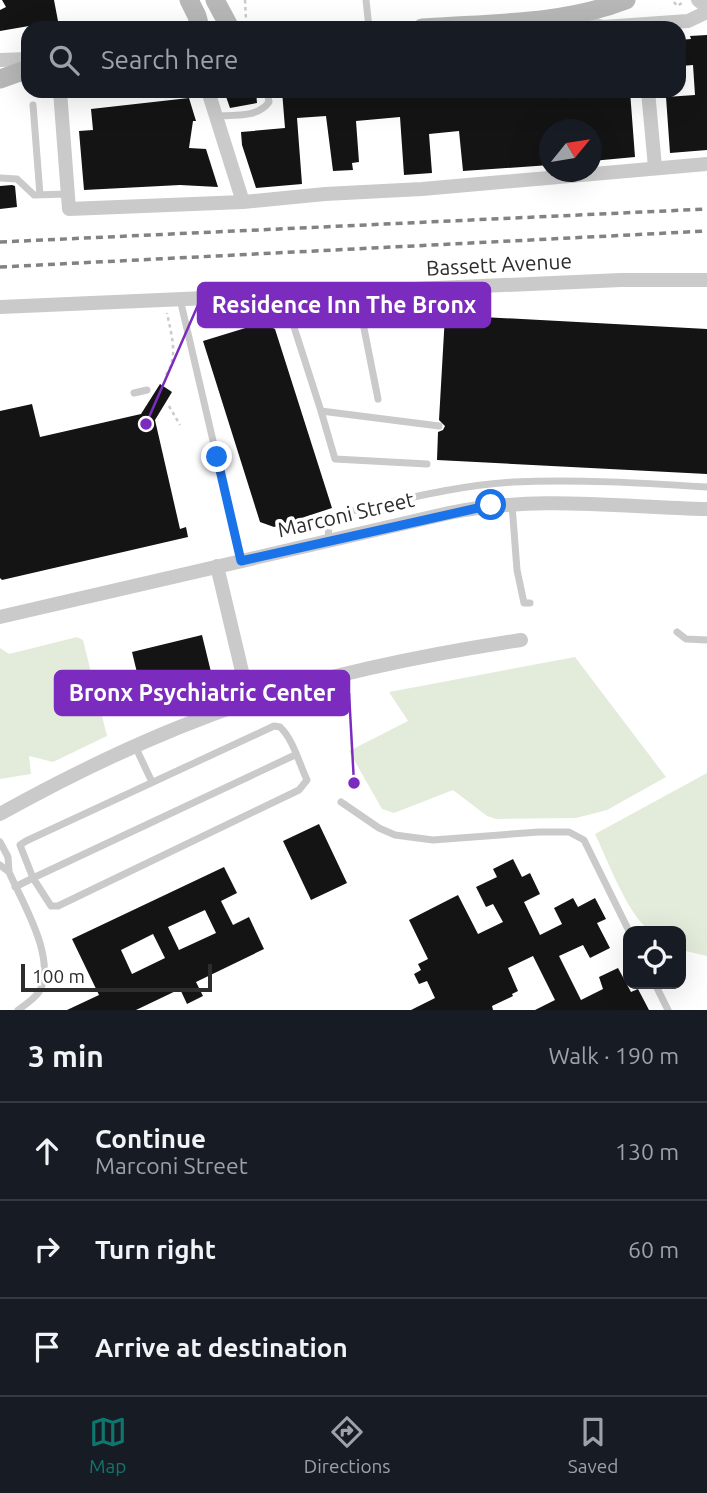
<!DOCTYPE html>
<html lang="en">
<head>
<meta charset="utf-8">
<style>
  body { margin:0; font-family:Ubuntu,sans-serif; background:#20242c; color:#f1f3f6 }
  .controls { position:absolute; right:21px; bottom:21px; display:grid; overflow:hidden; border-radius:14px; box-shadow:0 7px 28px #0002 }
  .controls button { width:63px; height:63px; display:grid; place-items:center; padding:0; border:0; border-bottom:2px solid #363941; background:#171b24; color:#f1f3f6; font:35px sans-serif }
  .compass { position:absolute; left:539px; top:119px; width:63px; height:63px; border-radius:50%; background:#171b24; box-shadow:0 7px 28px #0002; rotate:60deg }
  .scale { position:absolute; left:21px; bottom:18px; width:191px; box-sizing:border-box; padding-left:7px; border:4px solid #2d2d2d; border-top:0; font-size:19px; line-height:24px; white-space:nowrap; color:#2d2d2d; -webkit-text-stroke:5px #fff; paint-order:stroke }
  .stop { position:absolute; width:21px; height:21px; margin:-16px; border:5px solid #1a73e8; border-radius:50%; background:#fff }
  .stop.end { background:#1a73e8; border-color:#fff; box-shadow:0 2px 7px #0008 }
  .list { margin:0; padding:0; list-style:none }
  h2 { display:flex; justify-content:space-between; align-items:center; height:91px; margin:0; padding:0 28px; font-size:30px }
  h2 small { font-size:23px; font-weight:400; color:#9ea1a6 }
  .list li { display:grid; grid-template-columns:46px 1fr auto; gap:21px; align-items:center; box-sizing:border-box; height:98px; padding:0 28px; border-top:2px solid #363941 }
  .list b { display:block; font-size:26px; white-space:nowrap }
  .list p { margin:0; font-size:23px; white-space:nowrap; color:#9ea1a6 }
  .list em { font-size:23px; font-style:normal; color:#9ea1a6 }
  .icon { flex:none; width:38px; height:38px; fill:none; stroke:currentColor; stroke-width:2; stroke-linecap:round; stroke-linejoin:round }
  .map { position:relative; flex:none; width:707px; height:1010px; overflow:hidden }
  .search { position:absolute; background:#171b24; box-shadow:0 7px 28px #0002; left:21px; right:21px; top:21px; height:77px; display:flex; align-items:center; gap:18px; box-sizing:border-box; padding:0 24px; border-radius:21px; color:#9ea1a6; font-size:26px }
  .sheet { height:385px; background:#171b24 }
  nav { display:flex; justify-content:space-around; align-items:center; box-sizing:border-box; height:98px; border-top:2px solid #363941; background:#171b24; font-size:19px; color:#9ea1a6 }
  nav a { display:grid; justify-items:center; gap:4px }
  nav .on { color:#0f766e }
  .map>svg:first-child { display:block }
  .green { fill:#e3ecda }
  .building { fill:#141414; fill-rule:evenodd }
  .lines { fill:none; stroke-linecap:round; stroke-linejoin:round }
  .path { stroke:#cacaca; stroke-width:2.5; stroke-dasharray:3.5 3.5; stroke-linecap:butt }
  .service { stroke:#cacaca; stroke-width:7 }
  .minor { stroke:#cacaca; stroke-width:14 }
  .secondary { stroke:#b7b7b7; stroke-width:19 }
  .rail { stroke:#828282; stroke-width:3.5; stroke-dasharray:7 5; stroke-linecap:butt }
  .route { stroke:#1a73e8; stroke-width:9 }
  .labels { text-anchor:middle; stroke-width:7; stroke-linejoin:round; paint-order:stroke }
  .street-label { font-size:21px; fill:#2d2d2d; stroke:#fff }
  .leader { fill:none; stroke:#7b2cbf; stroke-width:2.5 }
  .callout-dot { fill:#7b2cbf; stroke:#fff; stroke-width:2.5 }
  .callout { fill:#7b2cbf; stroke:#7b2cbf; stroke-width:2.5 }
  .callout-label { font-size:23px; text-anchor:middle; font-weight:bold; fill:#fff }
</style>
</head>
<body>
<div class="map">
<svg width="707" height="1010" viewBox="0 0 707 1010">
  <rect width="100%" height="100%" fill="#fff"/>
  <path class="green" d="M77,637L83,640L107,736L53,762L29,756L31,774L0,779V648L9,654Z
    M575,657L666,777L607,810L576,818L496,819L487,816L453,790L394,813L382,809L349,751L408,721L389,692Z
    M707,773V956L681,950V931C673,931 661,933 653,931C632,926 605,854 595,834Z"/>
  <path class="building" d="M2,0H54L58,21L0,31V10L6,7Z
    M707,35V150L670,153L666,97L695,95L693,65L681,66L679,40L691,39L690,36Z
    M224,91H256L257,103L230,108Z
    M282,91H630L635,157L592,161V130H550V165L463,171L459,131L429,134L432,173L404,175L400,117L356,121L359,162L352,163L353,170L333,171L326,116L297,118L302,184L256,188L242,145L241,132L285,128Z
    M189,98L196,121H193L189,148L206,149L218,187L180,185L84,190L79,131L93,130L91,109Z
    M12,185L15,186L17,207L0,209V186Z
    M445,315L707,329V474L437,460L438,432L443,430L445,426L439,420Z
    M262,323L275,329L332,508L274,527L260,522L203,341Z
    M160,384L172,392L155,420L180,529L186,527L188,537L2,580L0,578V411L32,404L40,437L141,414Z
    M202,635L211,672L141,689L132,652Z
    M319,824L347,883L311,900L283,841Z
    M513,859L522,877L530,873L540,894L524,902L540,935L562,924L554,908L573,898L578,907L595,898L606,919L597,923L610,948L590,958L583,945L559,956L581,1000L603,989L599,977L618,968L631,992L638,989L649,1010H535L555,1000L533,956L508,968L518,991L512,994L513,996L492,1006L493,1010H411L435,998L427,981L419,984L414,974L421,970L418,964L428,959L409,920L458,895L478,934L503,922L493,904L486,907L476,887L497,877L493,869Z
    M224,867L237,893L221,901L233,925L249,917L264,949L196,982L203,996L187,1004L180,989L136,1010H67L99,995L72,939ZM205,910L216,933L179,950L168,927ZM153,934L165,958L132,974L121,950Z"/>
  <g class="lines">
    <path class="path" d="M245,0L246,20
      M674,2L677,6L682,3
      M166,375C179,356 171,334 167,313
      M169,406L180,425"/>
    <path class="service" d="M366,0L369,28
      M142,92L158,91
      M33,105L40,195
      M216,116C234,115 258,118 269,102L267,91
      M0,178L17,179L34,195L68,194
      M357,293L378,399
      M284,296L321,411L439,426
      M180,299L241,561
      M134,393L147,390
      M321,411L335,459L427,464
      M512,505L517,570L524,603H530
      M328,540L329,524L338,514C394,502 455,485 513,482C577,479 642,483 707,487
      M677,632L686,639L707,640
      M135,746L152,782
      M341,802L379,828L395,835L433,840L539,832H569L584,840L629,931
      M0,842L8,857L9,872L0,865
      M9,872C22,902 58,960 39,992C34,999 25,1005 18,1010
      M15,887L33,878L20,845L26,841L274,726L280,727C293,739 299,763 307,780L299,790L58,906H51L33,878L295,755
      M655,984L668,1010"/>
    <path class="minor" d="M698,0L707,7
      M568,18L603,27L688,21L707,12
      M0,60L28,59
      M60,91L69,209L243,202L325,194L422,189L707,164
      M208,91L243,202
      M648,91L655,167
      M0,307L621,280H707
      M217,566L249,701
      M0,617L449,513C537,495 618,507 707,509
      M0,814C79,770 161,731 247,702C336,672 429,654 521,640"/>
    <path class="secondary" d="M189,0L197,16L200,28
      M215,0L230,28
      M422,28C490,23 562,25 626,0
      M0,79L28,69"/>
    <path class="rail" d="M0,242L707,209
      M0,267L707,231"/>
  </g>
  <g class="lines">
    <path class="route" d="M217,457L241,561L491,505"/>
  </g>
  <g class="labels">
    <g class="street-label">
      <text transform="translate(499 265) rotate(-3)" y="7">Bassett Avenue</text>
      <text transform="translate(346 515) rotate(-13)" y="7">Marconi Street</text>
    </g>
  </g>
  <path class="leader" d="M146 424L198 305M354 783L349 693"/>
  <g class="callout-dot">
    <circle cx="146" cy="424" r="7"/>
    <circle cx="354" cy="783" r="7"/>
  </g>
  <g class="callout">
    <rect x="198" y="283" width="292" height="44" rx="7"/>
    <rect x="55" y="671" width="294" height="44" rx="7"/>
  </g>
  <g class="callout-label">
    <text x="344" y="313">Residence Inn The Bronx</text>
    <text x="202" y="701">Bronx Psychiatric Center</text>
  </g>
</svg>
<div class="controls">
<button><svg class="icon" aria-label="locate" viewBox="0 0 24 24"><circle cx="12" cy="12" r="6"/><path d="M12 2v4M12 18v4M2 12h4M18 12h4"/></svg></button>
</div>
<svg class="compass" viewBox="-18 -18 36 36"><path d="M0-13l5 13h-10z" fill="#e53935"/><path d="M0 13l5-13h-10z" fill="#9ea1a6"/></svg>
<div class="scale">100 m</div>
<div class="stop" style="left:491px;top:505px"></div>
<div class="stop end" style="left:217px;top:457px"></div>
<div class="search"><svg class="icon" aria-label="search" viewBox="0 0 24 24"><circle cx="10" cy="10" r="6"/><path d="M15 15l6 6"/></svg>Search here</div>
</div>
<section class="sheet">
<h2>3 min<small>Walk · 190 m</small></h2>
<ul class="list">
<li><svg class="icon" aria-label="ahead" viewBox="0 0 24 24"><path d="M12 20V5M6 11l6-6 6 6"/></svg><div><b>Continue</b><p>Marconi Street</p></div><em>130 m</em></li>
<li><svg class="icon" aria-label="right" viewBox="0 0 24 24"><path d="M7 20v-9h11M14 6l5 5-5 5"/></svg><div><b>Turn right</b></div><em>60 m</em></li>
<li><svg class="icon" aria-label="arrive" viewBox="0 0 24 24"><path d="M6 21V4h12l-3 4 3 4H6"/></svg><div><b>Arrive at destination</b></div></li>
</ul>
</section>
<nav>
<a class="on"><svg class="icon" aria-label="map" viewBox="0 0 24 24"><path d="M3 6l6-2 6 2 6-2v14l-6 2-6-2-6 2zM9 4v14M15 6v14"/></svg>Map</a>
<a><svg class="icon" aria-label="directions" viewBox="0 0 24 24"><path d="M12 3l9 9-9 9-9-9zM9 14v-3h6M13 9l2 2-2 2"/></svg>Directions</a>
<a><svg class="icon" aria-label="saved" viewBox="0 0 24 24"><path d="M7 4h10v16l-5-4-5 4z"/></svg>Saved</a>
</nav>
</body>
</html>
